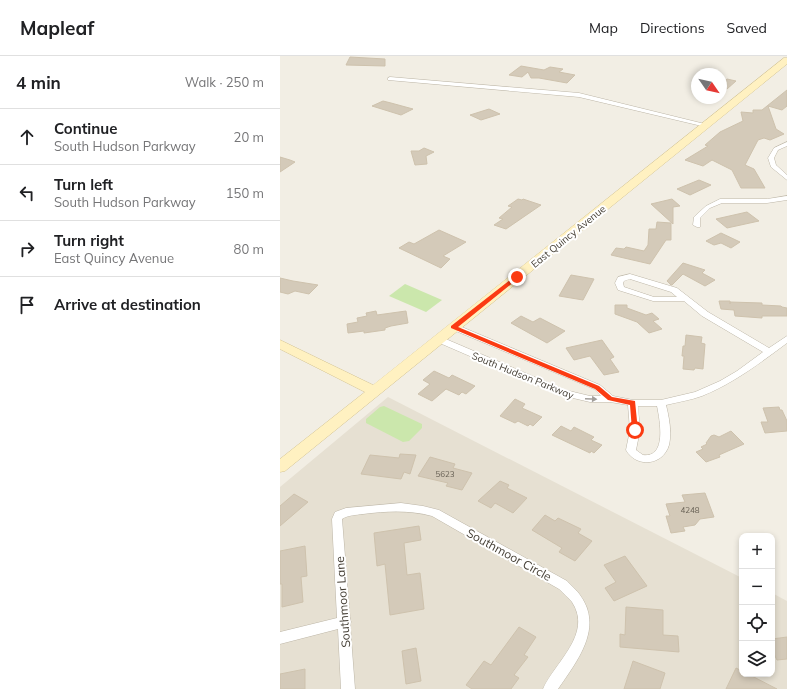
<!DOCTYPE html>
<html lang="en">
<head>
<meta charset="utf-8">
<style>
  body { margin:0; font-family:Mulish,sans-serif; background:#f6f6f6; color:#202124 }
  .controls { position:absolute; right:12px; bottom:12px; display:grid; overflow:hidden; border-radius:8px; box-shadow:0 2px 6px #0003 }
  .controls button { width:36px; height:36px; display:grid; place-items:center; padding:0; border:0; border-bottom:1px solid #e0e0e0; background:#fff; color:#202124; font:20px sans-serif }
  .compass { position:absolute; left:411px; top:12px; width:36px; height:36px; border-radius:50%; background:#fff; box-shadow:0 2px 6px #0003; rotate:124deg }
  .stop { position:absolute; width:12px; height:12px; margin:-9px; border:3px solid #fb3b12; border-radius:50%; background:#fff }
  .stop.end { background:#fb3b12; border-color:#fff; box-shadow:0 1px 4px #0008 }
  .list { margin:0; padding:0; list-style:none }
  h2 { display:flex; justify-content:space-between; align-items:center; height:52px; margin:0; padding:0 16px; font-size:17px }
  h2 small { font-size:13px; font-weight:400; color:#757577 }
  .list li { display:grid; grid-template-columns:26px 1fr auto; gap:12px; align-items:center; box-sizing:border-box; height:56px; padding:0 16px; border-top:1px solid #e0e0e0 }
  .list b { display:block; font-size:15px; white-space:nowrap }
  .list p { margin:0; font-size:13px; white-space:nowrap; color:#757577 }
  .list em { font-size:13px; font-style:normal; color:#757577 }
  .icon { flex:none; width:22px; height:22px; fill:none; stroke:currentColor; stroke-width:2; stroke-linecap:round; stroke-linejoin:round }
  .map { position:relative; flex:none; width:507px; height:633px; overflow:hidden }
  header { display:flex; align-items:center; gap:24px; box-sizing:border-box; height:56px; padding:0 20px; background:#fff; border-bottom:1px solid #e0e0e0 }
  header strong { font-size:19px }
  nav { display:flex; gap:22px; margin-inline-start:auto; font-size:14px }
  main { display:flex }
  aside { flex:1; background:#fff }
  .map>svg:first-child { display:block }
  .residential { fill:#e6e0d2 }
  .green { fill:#cbe7ac }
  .building { fill:#d4cab9; stroke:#cec2ad }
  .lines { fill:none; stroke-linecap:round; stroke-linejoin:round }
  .street-casing { stroke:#bdb6a7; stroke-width:1 }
  .secondary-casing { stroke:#d3c393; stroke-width:1 }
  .street { fill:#fff; fill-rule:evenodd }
  .secondary { fill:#fff1c1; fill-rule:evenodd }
  .oneway { fill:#a29e9a }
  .route { fill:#fb3b12 }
  .labels { text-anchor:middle; stroke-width:4; stroke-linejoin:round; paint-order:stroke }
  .number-label { font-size:8px; fill:#686155 }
  .street-label { font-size:10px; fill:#443e34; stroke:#fff }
  .near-street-label { font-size:12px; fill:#443e34; stroke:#fff }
</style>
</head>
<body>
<header>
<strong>Mapleaf</strong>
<nav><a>Map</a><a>Directions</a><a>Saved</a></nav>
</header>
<main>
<aside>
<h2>4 min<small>Walk · 250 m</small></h2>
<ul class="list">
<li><svg class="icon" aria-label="ahead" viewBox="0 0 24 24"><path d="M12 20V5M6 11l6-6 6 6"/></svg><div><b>Continue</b><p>South Hudson Parkway</p></div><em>20 m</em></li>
<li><svg class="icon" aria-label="left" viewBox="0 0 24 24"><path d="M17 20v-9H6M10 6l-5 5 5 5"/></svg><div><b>Turn left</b><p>South Hudson Parkway</p></div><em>150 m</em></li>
<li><svg class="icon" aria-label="right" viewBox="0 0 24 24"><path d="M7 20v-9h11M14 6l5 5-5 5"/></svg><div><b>Turn right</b><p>East Quincy Avenue</p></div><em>80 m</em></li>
<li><svg class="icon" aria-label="arrive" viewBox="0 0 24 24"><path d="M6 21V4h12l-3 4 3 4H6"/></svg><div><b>Arrive at destination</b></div></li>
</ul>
</aside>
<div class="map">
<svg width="507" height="633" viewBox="0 0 507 633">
  <rect width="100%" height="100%" fill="#f2eee4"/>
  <path class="residential" d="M108,341L462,522V618H492V537L507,545V633H0V431Z"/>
  <path class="green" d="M125,228L162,244L146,256L109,240Z
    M104,350L142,368V372L129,385L123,386L86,367V363L100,351Z"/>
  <path class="building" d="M70,1L105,3V10L66,9Z
    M241,10L264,14L270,11L283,13L279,16L295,19L287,27L259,22H251L248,16L242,21L229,19Z
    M447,23L456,25L447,33L441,32V28Z
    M507,34V50L502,54L488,50L496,73L504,78L490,84L484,82L478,84L465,109L474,113L485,132H461L452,114L432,104L423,110L405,104L428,90L425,89L440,76L463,65L461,56L473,57V54H482Z
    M103,45L111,47L133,53L121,59L92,50Z
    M209,53L220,58L201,64L190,59Z
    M144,92L154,96L146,100L147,108L135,109L131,95H139Z
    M0,101L10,104L15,106L0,116Z
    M419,124L431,129L410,139L397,133Z
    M238,143L242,144L243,143L261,149L226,173L214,169L223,163L219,162L232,151L228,150Z
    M392,143L400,150L393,151V168L371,148Z
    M467,156L479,165L447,172L436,163Z
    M377,166L391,167V184H386L370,208L331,199L336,192L344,193L346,191L364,195L368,189L369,173H376Z
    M159,174L186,186L163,200L170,203L161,212L119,192L129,186L134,188Z
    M441,177L460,186L451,192L441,187L434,189L426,185Z
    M403,207L425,214L422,217L435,224L425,230L403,218L392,229H391L387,225Z
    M291,219L314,223L303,244L279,240Z
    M0,222L13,225L38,229L29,238L15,235L8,238L0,236Z
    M439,245H450V248V246L482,247V249L501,250L502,251L507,252V260H482V262L455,260L454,254L441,253Z
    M335,249H347V252L366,259L372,257L379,263L373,265L382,273L369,277L357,266L335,258Z
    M96,255L97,259L126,255L128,267L111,270L105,272V274L84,277V275L68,277L67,268L78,266L77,262L87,260L86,257Z
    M241,260L253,266L260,262L285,275L267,287L231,267Z
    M406,279L422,281L421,287L425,288L423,313L415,312L414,314L403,313L404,300H402L403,290H405Z
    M322,284L334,301L330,303L339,316L324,319L310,300L294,304L286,292Z
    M154,315L169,322L172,319L195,330L186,338L182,336L179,339L166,333L152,345L138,338L150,328L143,324Z
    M235,343L245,348L242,352L262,361L253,370L250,368L248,370L238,365L235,367L220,360Z
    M499,351L500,354H502L507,365V375L485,377L481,366H488L483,352Z
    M281,370L291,375L294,371L314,381L311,384L322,389L314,397L311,395L310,397L272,379Z
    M451,375L464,388L439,399L440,401L426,406L416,396L423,393L421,391L427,388L426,387L431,380L434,379L439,381Z
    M120,398L136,399L130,418L124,416L121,423L81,418L90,399L119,402Z
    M150,401L175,408L173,412L192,417L182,434L166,430L168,427L138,420Z
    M220,425L229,429L227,432L247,442L233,457L215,447L211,452L198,445Z
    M425,437L434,461L420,463L415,469L403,471L405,475L391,477L386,460H390L386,448L405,446L402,439Z
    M14,438L28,446L0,470V450Z
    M265,459L275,465L278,462L301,473L298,477L312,485L295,505L279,496L282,492L252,474Z
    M139,470L141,484L124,487L127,519L140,517L144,553L110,559L105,508L97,510L94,477Z
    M25,490L27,520L21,521L23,546L2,551V528H0V495Z
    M345,500L367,530L334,545L325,532L336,526L324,509Z
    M346,551L383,554V579L398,580L399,596L340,591V578L345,579Z
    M239,571L256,581L244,599L248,601L234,619L239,622L231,633H192L186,629L204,605L211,609Z
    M507,581V603L497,604L492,594V583Z
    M136,592L141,625L126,628L122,595Z
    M353,605L385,617L380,633H344Z
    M456,612L462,615V618H468L497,633H446Z
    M25,613V633H0V618Z"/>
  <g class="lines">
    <defs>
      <path id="street" d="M110,21L299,37L429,69L426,71L299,41L108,24V22Z
        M507,86V90L498,94L494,102L496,109L507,119V124L491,111L488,102L494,92Z
        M507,140V144L487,147H442L430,152L420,162V171H417L413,169L414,161L426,150L440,143H487Z
        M350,218L397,232L428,256L489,292L507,280V287C480,307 454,327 422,340C411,344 398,346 386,349C389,361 392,376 389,389C383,410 356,412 346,394L350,374L348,349L330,346H310L280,339L155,285L154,283L155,281H161L285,334L310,340H321L314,333L171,273L170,271L174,268L177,269L320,329L333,340L353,344H381L415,336L440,325L457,315L483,296L422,260L404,245H373L338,234L335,227L338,221ZM350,223L391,236L397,241H374L344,231L343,227L344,225ZM358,350H377C380,365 387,402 363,399L356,394L360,374Z
        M121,447L143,450L159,454L287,525C291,530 297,534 300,539C324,572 297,605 278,633H263C275,606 313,578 292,546C288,541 283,537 279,533L152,460C129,454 107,455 83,458C76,459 68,459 62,463L70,563L71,566L70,568L75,633H61L58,573L0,588V576L57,562L52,463L55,456L66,452Z"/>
      <path id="secondary" d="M504,2H507V8L5,415L0,416V403L85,336L0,293V284L93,329Z"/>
    </defs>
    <use href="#street" class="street-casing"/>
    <use href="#secondary" class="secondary-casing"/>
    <use href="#street" class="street"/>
    <use href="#secondary" class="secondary"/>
  </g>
  <defs><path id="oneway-solid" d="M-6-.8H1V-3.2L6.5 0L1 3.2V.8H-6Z"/></defs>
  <use class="oneway" href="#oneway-solid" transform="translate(311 343) rotate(3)"/>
  <path class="route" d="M235,220L240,221L178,271L319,330L332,341L355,345L358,375L355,376L352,374L350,349L328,344L315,333L171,272V270Z"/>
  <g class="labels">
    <g class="number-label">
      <text x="165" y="421">5623</text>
      <text x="410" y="457">4248</text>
    </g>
    <g class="street-label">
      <text transform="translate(288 180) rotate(-39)" y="4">East Quincy Avenue</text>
      <text transform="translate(243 319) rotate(22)" y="4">South Hudson Parkway</text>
    </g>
    <g class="near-street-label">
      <text transform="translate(229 499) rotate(29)" y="4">Southmoor Circle</text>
      <text transform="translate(63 546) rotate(-94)" y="4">Southmoor Lane</text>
    </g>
  </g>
</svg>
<div class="controls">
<button>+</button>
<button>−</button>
<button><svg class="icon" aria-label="locate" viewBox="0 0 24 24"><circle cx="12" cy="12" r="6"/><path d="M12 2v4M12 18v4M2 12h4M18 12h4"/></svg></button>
<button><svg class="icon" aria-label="layers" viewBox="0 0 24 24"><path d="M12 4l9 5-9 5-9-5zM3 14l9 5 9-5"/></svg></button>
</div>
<svg class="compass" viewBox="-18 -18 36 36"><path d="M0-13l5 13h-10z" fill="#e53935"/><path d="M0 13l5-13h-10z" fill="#757577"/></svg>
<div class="stop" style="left:355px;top:374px"></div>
<div class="stop end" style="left:237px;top:221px"></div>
</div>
</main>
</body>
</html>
